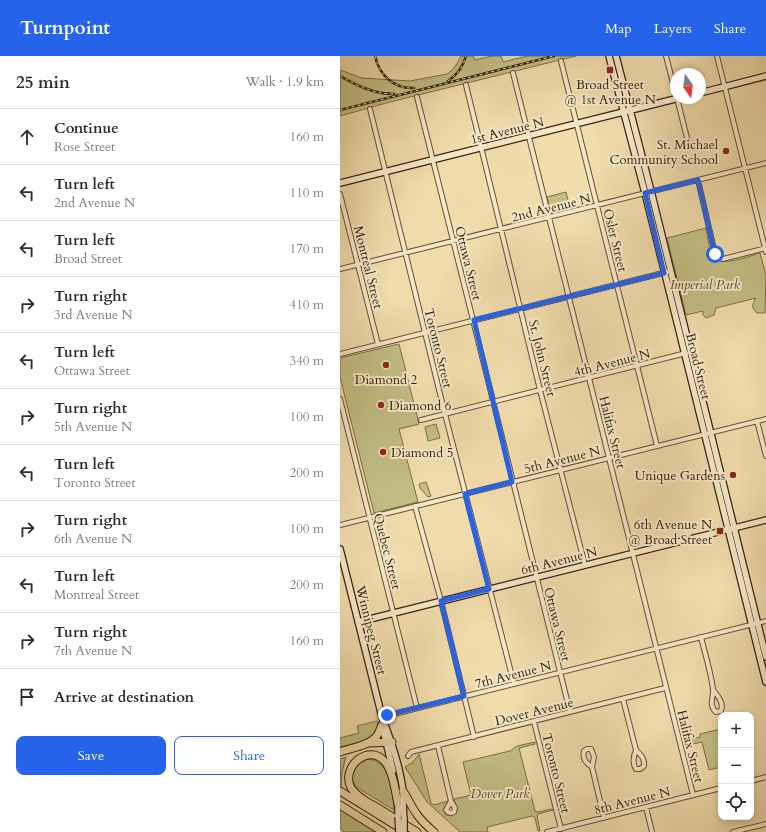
<!DOCTYPE html>
<html lang="en">
<head>
<meta charset="utf-8">
<style>
  body { margin:0; font-family:Cardo,serif; background:#f7f7f7; color:#2b2b33 }
  .controls { position:absolute; right:12px; bottom:12px; display:grid; overflow:hidden; border-radius:8px; box-shadow:0 2px 6px #0003 }
  .controls button { width:36px; height:36px; display:grid; place-items:center; padding:0; border:0; border-bottom:1px solid #e1e1e2; background:#fff; color:#2b2b33; font:20px sans-serif }
  .compass { position:absolute; left:330px; top:12px; width:36px; height:36px; border-radius:50%; background:#fff; box-shadow:0 2px 6px #0003; rotate:166deg }
  .stop { position:absolute; width:12px; height:12px; margin:-9px; border:3px solid #2563eb; border-radius:50%; background:#fff }
  .stop.end { background:#2563eb; border-color:#fff; box-shadow:0 1px 4px #0008 }
  .list { margin:0; padding:0; list-style:none }
  h2 { display:flex; justify-content:space-between; align-items:center; height:52px; margin:0; padding:0 16px; font-size:17px }
  h2 small { font-size:13px; font-weight:400; color:#7c7c81 }
  .list li { display:grid; grid-template-columns:26px 1fr auto; gap:12px; align-items:center; box-sizing:border-box; height:56px; padding:0 16px; border-top:1px solid #e1e1e2 }
  .list b { display:block; font-size:15px; white-space:nowrap }
  .list p { margin:0; font-size:13px; white-space:nowrap; color:#7c7c81 }
  .list em { font-size:13px; font-style:normal; color:#7c7c81 }
  .actions { display:flex; gap:8px; padding:12px 16px }
  .actions a { flex:1; padding:9px 0; border:1px solid #2563eb; border-radius:8px; text-align:center; font-size:14px; color:#2563eb }
  .actions .main { background:#2563eb; color:#fff }
  .icon { flex:none; width:22px; height:22px; fill:none; stroke:currentColor; stroke-width:2; stroke-linecap:round; stroke-linejoin:round }
  .map { position:relative; flex:none; width:426px; height:776px; overflow:hidden }
  header { display:flex; align-items:center; gap:24px; box-sizing:border-box; height:56px; padding:0 20px; background:#2563eb; color:#fff }
  header strong { font-size:19px }
  nav { display:flex; gap:22px; margin-inline-start:auto; font-size:14px }
  main { display:flex }
  aside { flex:1; background:#fff }
  .map>svg:first-child { display:block }
  .green { fill:#c2be84; stroke:#7c6f46 }
  .lines { fill:none; stroke-linecap:round; stroke-linejoin:round }
  .street-casing { stroke:#664f32; stroke-width:6 }
  .secondary-casing { stroke:#372009; stroke-width:8 }
  .highway-casing { stroke:#372009; stroke-width:9 }
  .street { stroke:#f6e8c9; stroke-width:4 }
  .secondary { stroke:#f6e8c9; stroke-width:5.5 }
  .highway { stroke:#f1dcac; stroke-width:7 }
  .rail-casing { stroke:#372009; stroke-width:2.5 }
  .rail { stroke:#f6e8c9; stroke-width:1; stroke-dasharray:3; stroke-linecap:butt }
  .secondary-bridge-casing { stroke:#372009; stroke-width:8; stroke-linecap:butt }
  .secondary-bridge { stroke:#f6e8c9; stroke-width:5.5 }
  .route { stroke:#2563eb; stroke-width:5 }
  .poi-dot { fill:#8f2418; stroke:#f6e8c9; stroke-width:1.5 }
  .labels { text-anchor:middle; stroke-width:4; stroke-linejoin:round; paint-order:stroke }
  .poi-label { font-size:13px; fill:#372009; stroke:#f6e8c9; text-anchor:end }
  .street-label { font-size:13px; fill:#372009; stroke:#f6e8c9 }
  .park-label { font-size:13px; font-style:italic; fill:#5a4828; stroke:#f6e8c9 }
</style>
</head>
<body>
<header>
<strong>Turnpoint</strong>
<nav><a>Map</a><a>Layers</a><a>Share</a></nav>
</header>
<main>
<aside>
<h2>25 min<small>Walk · 1.9 km</small></h2>
<ul class="list">
<li><svg class="icon" aria-label="ahead" viewBox="0 0 24 24"><path d="M12 20V5M6 11l6-6 6 6"/></svg><div><b>Continue</b><p>Rose Street</p></div><em>160 m</em></li>
<li><svg class="icon" aria-label="left" viewBox="0 0 24 24"><path d="M17 20v-9H6M10 6l-5 5 5 5"/></svg><div><b>Turn left</b><p>2nd Avenue N</p></div><em>110 m</em></li>
<li><svg class="icon" aria-label="left" viewBox="0 0 24 24"><path d="M17 20v-9H6M10 6l-5 5 5 5"/></svg><div><b>Turn left</b><p>Broad Street</p></div><em>170 m</em></li>
<li><svg class="icon" aria-label="right" viewBox="0 0 24 24"><path d="M7 20v-9h11M14 6l5 5-5 5"/></svg><div><b>Turn right</b><p>3rd Avenue N</p></div><em>410 m</em></li>
<li><svg class="icon" aria-label="left" viewBox="0 0 24 24"><path d="M17 20v-9H6M10 6l-5 5 5 5"/></svg><div><b>Turn left</b><p>Ottawa Street</p></div><em>340 m</em></li>
<li><svg class="icon" aria-label="right" viewBox="0 0 24 24"><path d="M7 20v-9h11M14 6l5 5-5 5"/></svg><div><b>Turn right</b><p>5th Avenue N</p></div><em>100 m</em></li>
<li><svg class="icon" aria-label="left" viewBox="0 0 24 24"><path d="M17 20v-9H6M10 6l-5 5 5 5"/></svg><div><b>Turn left</b><p>Toronto Street</p></div><em>200 m</em></li>
<li><svg class="icon" aria-label="right" viewBox="0 0 24 24"><path d="M7 20v-9h11M14 6l5 5-5 5"/></svg><div><b>Turn right</b><p>6th Avenue N</p></div><em>100 m</em></li>
<li><svg class="icon" aria-label="left" viewBox="0 0 24 24"><path d="M17 20v-9H6M10 6l-5 5 5 5"/></svg><div><b>Turn left</b><p>Montreal Street</p></div><em>200 m</em></li>
<li><svg class="icon" aria-label="right" viewBox="0 0 24 24"><path d="M7 20v-9h11M14 6l5 5-5 5"/></svg><div><b>Turn right</b><p>7th Avenue N</p></div><em>160 m</em></li>
<li><svg class="icon" aria-label="arrive" viewBox="0 0 24 24"><path d="M6 21V4h12l-3 4 3 4H6"/></svg><div><b>Arrive at destination</b></div></li>
</ul>
<div class="actions"><a class="main">Save</a><a>Share</a></div>
</aside>
<div class="map">
<svg width="426" height="776" viewBox="0 0 426 776">
  <rect width="100%" height="100%" fill="#f1dcac"/>
  <filter id="stains"><feTurbulence type="fractalNoise" baseFrequency=".005" numOctaves="4"/><feColorMatrix values="0 0 0 0 .2 0 0 0 0 .09 0 0 0 0 .02 0 0 0 .5 -.17"/></filter>
  <radialGradient id="worn" r=".72"><stop offset=".6" stop-color="#630" stop-opacity="0"/><stop offset="1" stop-color="#630" stop-opacity=".3"/></radialGradient>
  <path class="green" d="M121,0H133L135,4L152,0H161L163,6L187,0H236L50,46L0,60V14L22,22L70,25L107,18C114,13 118,7 121,0Z
    M226,136L230,152L211,157L207,141Z
    M366,172C367,180 369,194 373,200C381,212 409,200 420,197L426,219L425,257H417C411,252 412,248 416,242L376,252L374,259L366,262L363,259V255L346,259L327,182Z
    M59,288L79,368L59,373L78,446L34,457L0,321V302Z
    M96,368L100,382L88,385L85,371Z
    M86,426L91,440L88,441L80,432L79,428Z
    M37,665L38,666L36,678L26,685L0,691V682L19,677L17,670Z
    M381,673V711L369,714L362,686L344,690L343,685L360,681V678Z
    M195,686V688L179,692L195,755L198,756L212,753L213,754L198,758L197,760L200,775H198L195,762L192,760L147,771L148,776H120L87,746L65,711L73,706L79,698L91,747L94,749L108,745L105,751L104,756L106,759L111,760L116,757L117,754L114,743L131,739L123,706L170,695L177,690Z
    M6,701L2,716L1,731L0,703Z
    M28,703C53,707 52,734 54,754L16,731L12,723L13,714L19,706Z
    M0,753L38,776H4L0,772Z"/>
  <g class="lines">
    <defs>
      <path id="street" d="M326,0L336,39
        M377,0L426,196
        M221,5L317,390
        M173,17L353,739
        M126,29L200,334L245,509
        M77,41L133,264L230,656
        M337,42L347,82
        M30,53L105,358L174,628
        M358,124L375,198L379,202L383,203L426,192
        M0,138L38,288
        M0,213L426,107
        M0,298L331,215
        M0,343L77,652
        M81,364L346,297
        M417,365L426,400
        M75,450L101,545L134,681
        M0,469L426,363
        M361,581C365,598 371,616 373,633C374,641 368,649 376,656L381,655C384,647 378,640 373,634
        M283,643L296,694C301,699 305,703 304,710L300,713H296C292,707 293,701 296,694
        M42,661L426,565
        M194,666L221,773
        M98,690L111,745L115,752L114,756L111,757L108,756L106,754L111,745
        M68,700L71,696L325,632
        M252,711C246,707 242,703 244,695L247,693H251L254,701L252,711L264,762
        M411,725L426,721
        M306,751L312,776
        M207,776L381,732
        M393,776L426,768"/>
      <path id="secondary" d="M269,0L305,137L426,626
        M276,0L311,135L426,601
        M360,37L426,20
        M0,127L339,42
        M0,493L42,661C51,684 60,710 63,735C63,744 63,754 64,763
        M18,566L426,464
        M42,669L53,715
        M58,745V761"/>
      <path id="highway" d="M28,687L52,686
        M0,696C11,692 28,690 36,681C39,678 40,673 42,669
        M0,735L63,774
        M63,735C68,742 71,750 76,757C81,765 87,770 94,776
        M58,748C55,735 54,718 46,707C30,685 0,711 11,732C17,741 28,747 38,752C51,760 64,768 77,776
        M0,749L43,776"/>
    </defs>
    <use href="#street" class="street-casing"/>
    <use href="#secondary" class="secondary-casing"/>
    <use href="#highway" class="highway-casing"/>
    <use href="#street" class="street"/>
    <use href="#secondary" class="secondary"/>
    <use href="#highway" class="highway"/>
    <defs>
      <path id="rail" d="M35,0C39,19 54,33 74,32
        M0,20C18,30 34,38 54,38
        M108,25C117,19 123,11 126,0
        M0,54L214,0"/>
    </defs>
    <use href="#rail" class="rail-casing"/>
    <use href="#rail" class="rail"/>
    <defs>
      <path id="secondary-bridge" d="M58,761L59,776
        M64,763V776"/>
    </defs>
    <use href="#secondary-bridge" class="secondary-bridge-casing"/>
    <use href="#secondary-bridge" class="secondary-bridge"/>
  </g>
  <g class="lines">
    <path class="route" d="M47,659L124,640L101,545L149,533L125,438L172,426L134,264L324,217L305,137L358,124L375,198"/>
  </g>
  <g class="poi-dot">
    <rect x="266" y="10" width="8" height="8" rx="2"/>
    <circle cx="386" cy="95" r="4"/>
    <circle cx="46" cy="309" r="4"/>
    <circle cx="41" cy="349" r="4"/>
    <circle cx="43" cy="396" r="4"/>
    <circle cx="393" cy="419" r="4"/>
    <rect x="376" y="471" width="8" height="8" rx="2"/>
  </g>
  <g class="labels">
    <g class="poi-label">
      <text x="270" y="33" text-anchor="middle">Broad Street<tspan x="270" dy="15">@ 1st Avenue N</tspan></text>
      <text x="378" y="93">St. Michael<tspan x="378" dy="15">Community School</tspan></text>
      <text x="46" y="328" text-anchor="middle">Diamond 2</text>
      <text x="49" y="354" text-anchor="start">Diamond 6</text>
      <text x="51" y="401" text-anchor="start">Diamond 5</text>
      <text x="385" y="424">Unique Gardens</text>
      <text x="372" y="473">6th Avenue N<tspan x="372" dy="15">@ Broad Street</tspan></text>
    </g>
    <g class="street-label">
      <text transform="translate(167 74) rotate(-14)" y="5">1st Avenue N</text>
      <text transform="translate(211 151) rotate(-14)" y="5">2nd Avenue N</text>
      <text transform="translate(276 184) rotate(76)" y="5">Osler Street</text>
      <text transform="translate(129 207) rotate(76)" y="5">Ottawa Street</text>
      <text transform="translate(29 211) rotate(76)" y="5">Montreal Street</text>
      <text transform="translate(99 292) rotate(76)" y="5">Toronto Street</text>
      <text transform="translate(203 302) rotate(76)" y="5">St. John Street</text>
      <text transform="translate(272 306) rotate(-14)" y="5">4th Avenue N</text>
      <text transform="translate(359 310) rotate(76)" y="5">Broad Street</text>
      <text transform="translate(273 376) rotate(76)" y="5">Halifax Street</text>
      <text transform="translate(222 403) rotate(-14)" y="5">5th Avenue N</text>
      <text transform="translate(48 495) rotate(76)" y="5">Quebec Street</text>
      <text transform="translate(219 504) rotate(-14)" y="5">6th Avenue N</text>
      <text transform="translate(218 568) rotate(76)" y="5">Ottawa Street</text>
      <text transform="translate(32 574) rotate(76)" y="5">Winnipeg Street</text>
      <text transform="translate(173 618) rotate(-14)" y="5">7th Avenue N</text>
      <text transform="translate(194 655) rotate(-14)" y="5">Dover Avenue</text>
      <text transform="translate(351 690) rotate(76)" y="5">Halifax Street</text>
      <text transform="translate(217 717) rotate(76)" y="5">Toronto Street</text>
      <text transform="translate(292 744) rotate(-14)" y="5">8th Avenue N</text>
    </g>
    <g class="park-label">
      <text x="365" y="233">Imperial Park</text>
      <text x="160" y="742">Dover Park</text>
    </g>
  </g>
  <rect width="100%" height="100%" filter="url(#stains)"/>
  <rect width="100%" height="100%" fill="url(#worn)"/>
</svg>
<div class="controls">
<button>+</button>
<button>−</button>
<button><svg class="icon" aria-label="locate" viewBox="0 0 24 24"><circle cx="12" cy="12" r="6"/><path d="M12 2v4M12 18v4M2 12h4M18 12h4"/></svg></button>
</div>
<svg class="compass" viewBox="-18 -18 36 36"><path d="M0-13l5 13h-10z" fill="#e53935"/><path d="M0 13l5-13h-10z" fill="#7c7c81"/></svg>
<div class="stop" style="left:375px;top:198px"></div>
<div class="stop end" style="left:47px;top:659px"></div>
</div>
</main>
</body>
</html>
